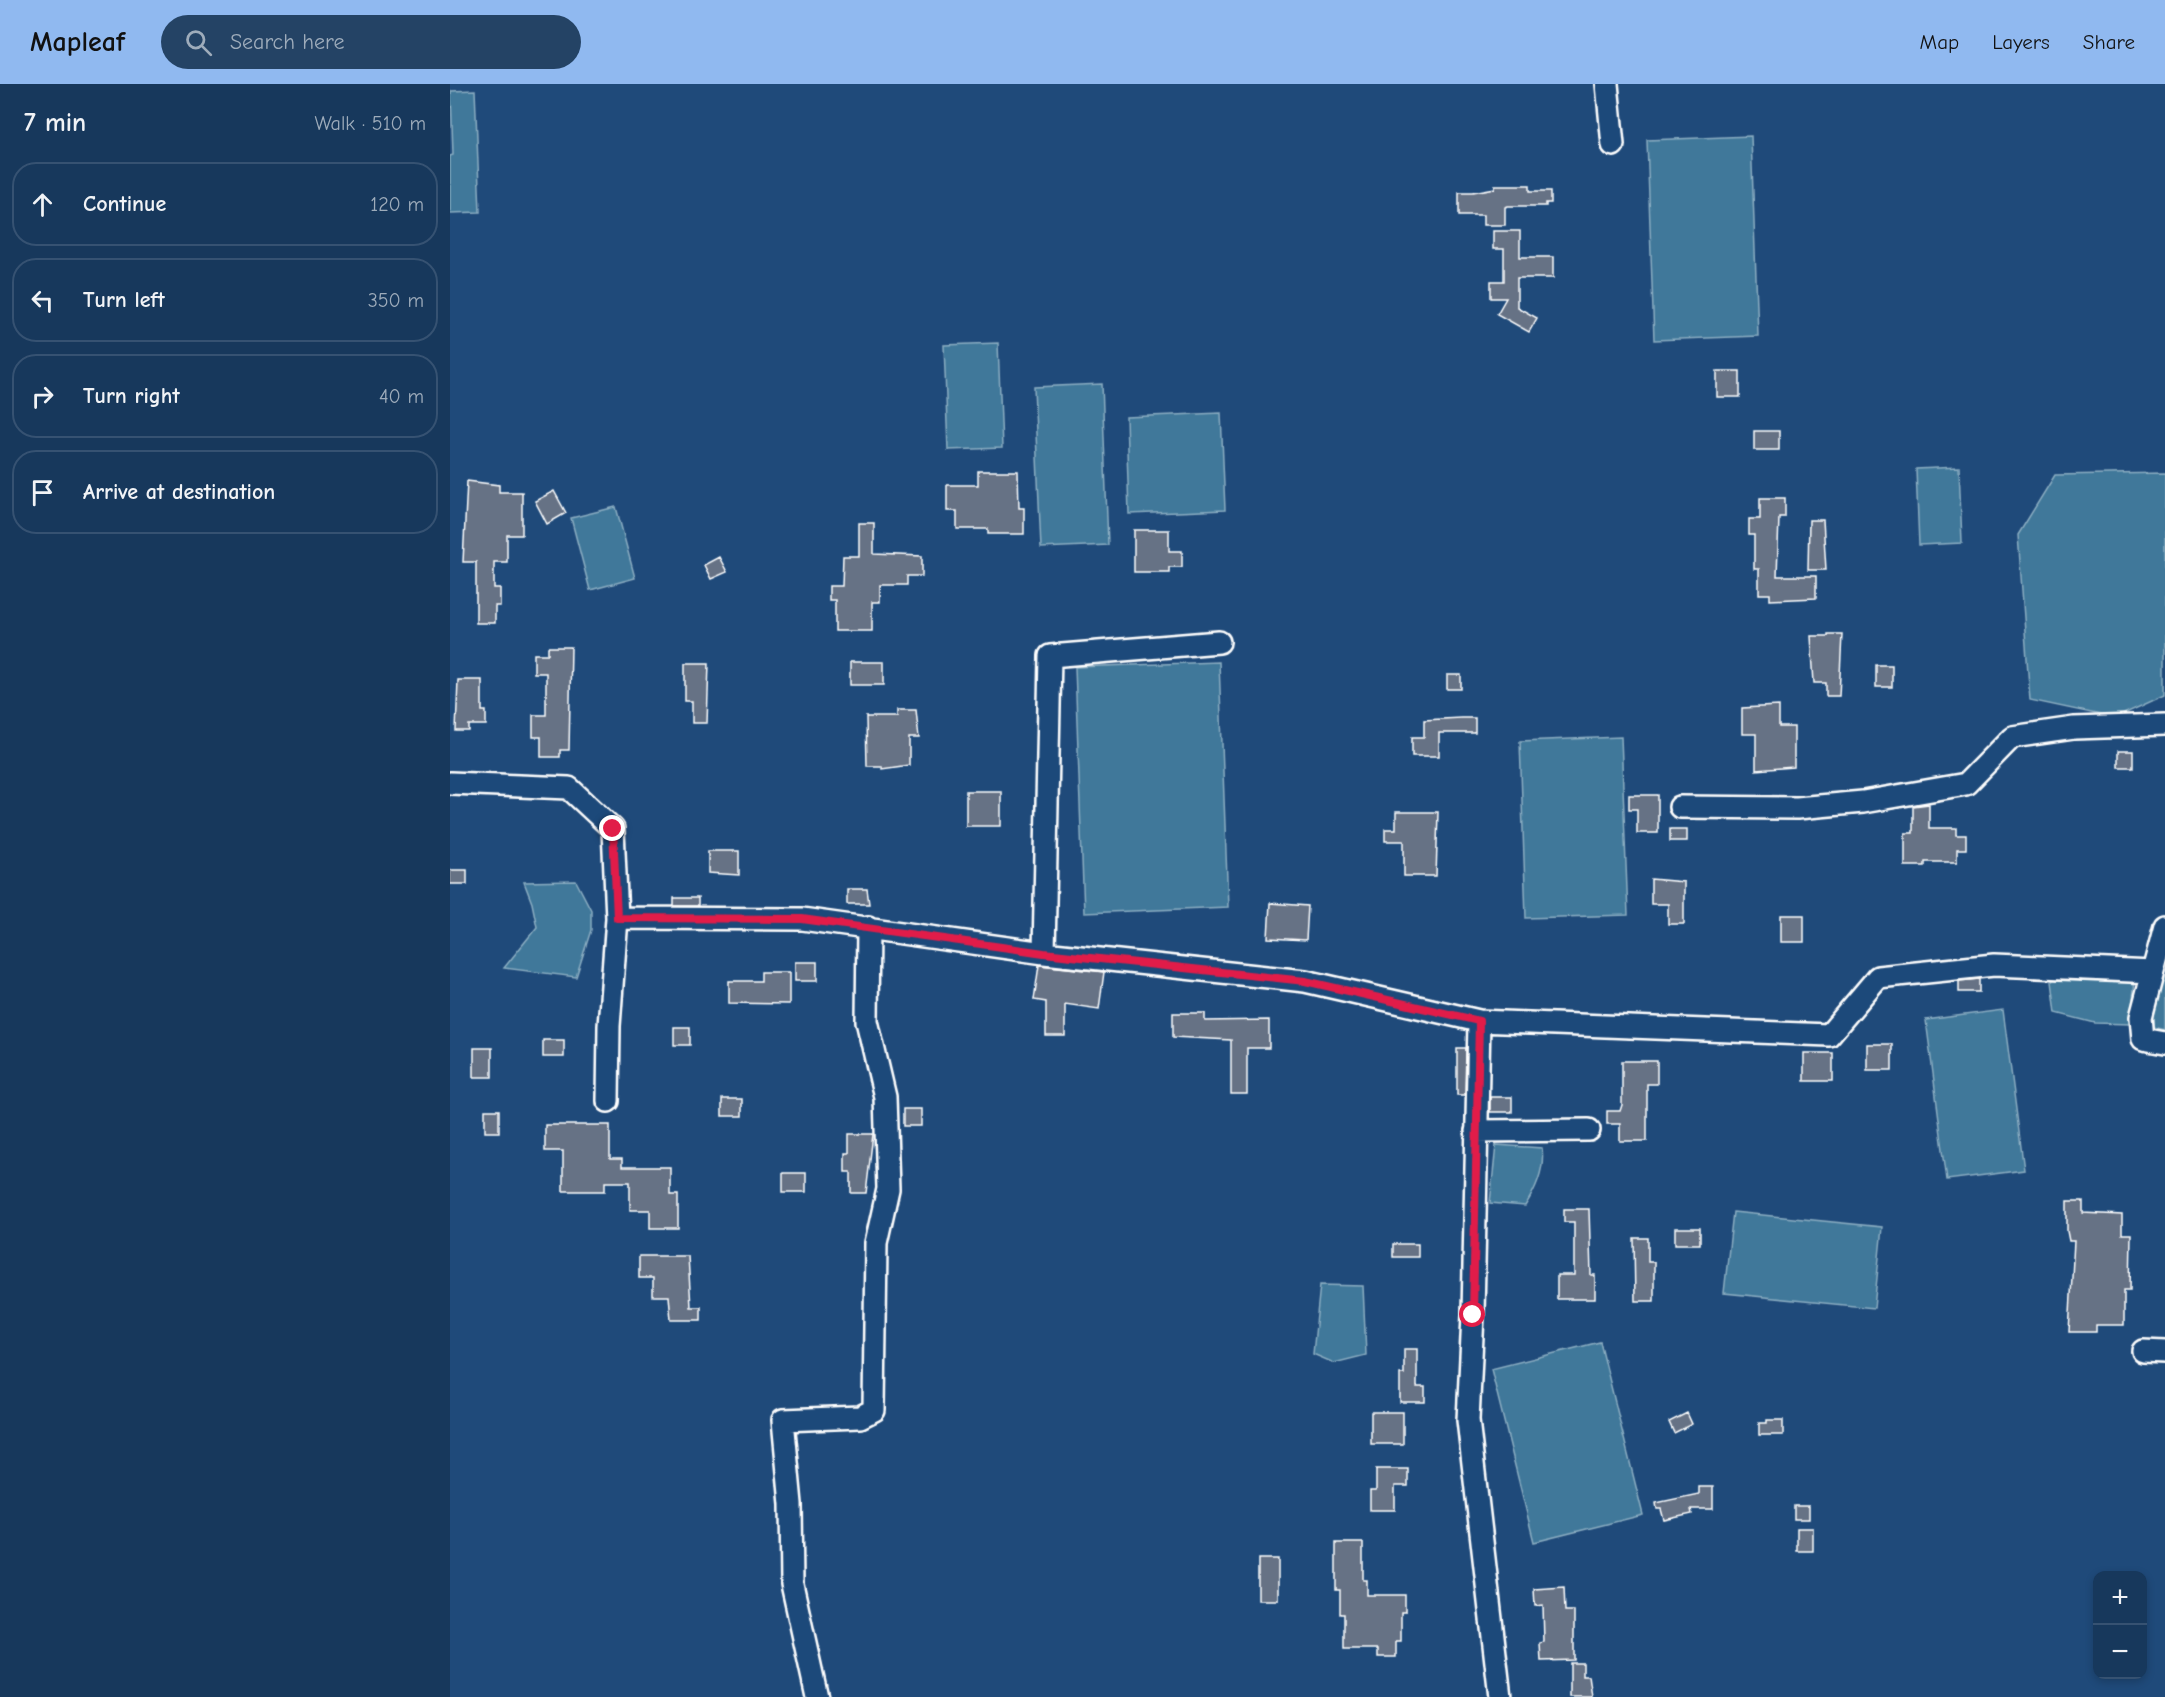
<!DOCTYPE html>
<html lang="en">
<head>
<meta charset="utf-8">
<style>
  body { margin:0; font-family:"Comic Neue",sans-serif; background:#244365; color:#f1f3f6 }
  .controls { position:absolute; right:18px; bottom:18px; display:grid; overflow:hidden; border-radius:12px; box-shadow:0 3px 9px #0003 }
  .controls button { width:54px; height:54px; display:grid; place-items:center; padding:0; border:0; border-bottom:2px solid #365272; background:#17385c; color:#f1f3f6; font:30px sans-serif }
  .stop { position:absolute; width:18px; height:18px; margin:-14px; border:4px solid #e11d48; border-radius:50%; background:#fff }
  .stop.end { background:#e11d48; border-color:#fff; box-shadow:0 2px 6px #0008 }
  .list { margin:0; padding:0; list-style:none }
  h2 { display:flex; justify-content:space-between; align-items:center; height:78px; margin:0; padding:0 24px; font-size:26px }
  h2 small { font-size:20px; font-weight:400; color:#9eacbb }
  .list li { display:grid; grid-template-columns:39px 1fr auto; gap:18px; align-items:center; box-sizing:border-box; height:84px; margin:0 12px 12px; padding:0 12px; border:2px solid #365272; border-radius:24px }
  .list b { display:block; font-size:22px; white-space:nowrap }
  .list em { font-size:20px; font-style:normal; color:#9eacbb }
  .icon { flex:none; width:33px; height:33px; fill:none; stroke:currentColor; stroke-width:2; stroke-linecap:round; stroke-linejoin:round }
  .map { position:relative; flex:none; width:1715px; height:1613px; overflow:hidden }
  header { display:flex; align-items:center; gap:36px; box-sizing:border-box; height:84px; padding:0 30px; background:#90b9f0; color:#111 }
  header strong { font-size:28px }
  nav { display:flex; gap:33px; margin-inline-start:auto; font-size:21px }
  .search { width:420px; height:54px; background:#244365; display:flex; align-items:center; gap:15px; box-sizing:border-box; padding:0 21px; border-radius:33px; color:#9eacbb; font-size:22px }
  main { display:flex }
  aside { flex:1; background:#17385c }
  .map>svg:first-child { display:block }
  .water { fill:#40789a; stroke:#8caec2; stroke-width:1.5 }
  .building { fill:#667285; stroke:#fff; stroke-width:1.5 }
  .lines { fill:none; stroke-linecap:round; stroke-linejoin:round }
  .minor-casing { stroke:#fff; stroke-width:26 }
  .minor { stroke:#1f4a7a; stroke-width:21 }
  .route { stroke:#e11d48; stroke-width:8 }
</style>
</head>
<body>
<header>
<strong>Mapleaf</strong>
<div class="search"><svg class="icon" aria-label="search" viewBox="0 0 24 24"><circle cx="10" cy="10" r="6"/><path d="M15 15l6 6"/></svg>Search here</div>
<nav><a>Map</a><a>Layers</a><a>Share</a></nav>
</header>
<main>
<aside>
<h2>7 min<small>Walk · 510 m</small></h2>
<ul class="list">
<li><svg class="icon" aria-label="ahead" viewBox="0 0 24 24"><path d="M12 20V5M6 11l6-6 6 6"/></svg><div><b>Continue</b></div><em>120 m</em></li>
<li><svg class="icon" aria-label="left" viewBox="0 0 24 24"><path d="M17 20v-9H6M10 6l-5 5 5 5"/></svg><div><b>Turn left</b></div><em>350 m</em></li>
<li><svg class="icon" aria-label="right" viewBox="0 0 24 24"><path d="M7 20v-9h11M14 6l5 5-5 5"/></svg><div><b>Turn right</b></div><em>40 m</em></li>
<li><svg class="icon" aria-label="arrive" viewBox="0 0 24 24"><path d="M6 21V4h12l-3 4 3 4H6"/></svg><div><b>Arrive at destination</b></div></li>
</ul>
</aside>
<div class="map">
<svg width="1715" height="1613" viewBox="0 0 1715 1613">
  <rect width="100%" height="100%" fill="#1f4a7a"/>
  <filter id="ink" filterUnits="userSpaceOnUse"><feTurbulence type="fractalNoise" baseFrequency=".0167" numOctaves="2"/><feDisplacementMap in="SourceGraphic" scale="12" xChannelSelector="R" yChannelSelector="G"/><feConvolveMatrix kernelMatrix="1 2 1 2 8 2 1 2 1" color-interpolation-filters="sRGB"/></filter>
  <g filter="url(#ink)">
    <path class="water" d="M25,6L30,128L0,129V72L3,71L1,7Z
      M1301,52L1308,252L1204,256L1197,56Z
      M548,259L552,364L498,366L494,261Z
      M652,300L658,461L591,464L584,303Z
      M771,329L775,426L679,430L676,333Z
      M1509,383L1512,459L1469,461L1466,385Z
      M1715,389V611L1665,634L1580,616L1568,451L1605,391Z
      M166,423L185,494L140,506L121,434Z
      M769,578L778,823L634,829L625,583Z
      M1171,653L1178,831L1076,834L1070,657Z
      M126,797L141,826V846L126,893L54,884L87,843L82,819L74,798Z
      M1616,887L1685,896L1680,940L1645,939L1606,929L1602,897Z
      M1712,893L1715,894V946L1704,943L1705,911Z
      M1553,926L1574,1086L1497,1096L1476,936Z
      M1046,1061L1092,1064C1095,1085 1086,1105 1075,1122L1040,1119Z
      M1283,1128L1432,1143L1424,1224L1274,1209Z
      M870,1201L913,1202L916,1271L884,1279L863,1270Z
      M1150,1258L1193,1431L1084,1458L1041,1285Z"/>
    <path class="building" d="M1045,101H1080V107H1101V119H1096V122H1058L1055,123V141H1033V131H1009V108H1023L1045,104Z
      M1043,147H1070V173H1103V194H1067V223L1087,234L1079,248L1047,230L1056,214H1041V197H1054V165H1043Z
      M1267,287H1290V313H1267Z
      M1304,347H1329V366H1304Z
      M528,387H568L569,424H574V450H538V445H507V427H497V401H528Z
      M17,397L49,401V408H72V451H57V478H44V504H50V522H45V539H26V478H13Z
      M104,407L116,429L97,440L85,417Z
      M1310,414H1335V433H1329L1327,492H1366V514L1320,516V510H1309V485H1304V451H1299V435H1310Z
      M1359,436H1373L1376,486H1358Z
      M409,439H424V470L472,472V492H457V501H430V518H422V547H385V516H379V502H392L393,472H409Z
      M684,446H719V467H732V483H719V488H684Z
      M269,473L277,488L261,495L254,481Z
      M1378,550H1392L1389,612H1376V599H1364L1361,552H1378Z
      M98,563H121L119,666H110V673H91V653H83V631H96V589H84V570H98Z
      M400,578H434V601H400Z
      M235,579H259L257,639H242V617H235Z
      M1426,581H1442V603H1426Z
      M997,591H1011V605H997Z
      M8,596H32V627H36V641H19V647H6Z
      M1329,622V643H1344V683L1306,686V650H1292V624Z
      M447,626H466L469,654H459V681L432,685V682H417L416,633H447Z
      M1011,634H1025V649H989V672H962V653H974V636Z
      M1668,667H1683V683H1668Z
      M516,707H551V742H516Z
      M1179,711H1208V749H1187V725H1179Z
      M1479,720V744H1506V751H1516V765H1507V778H1475V782H1455V749H1463V722Z
      M946,728H988L986,792H954V757H935V745H946Z
      M1220,745H1237V757H1220Z
      M258,767H289V791L258,789Z
      M0,786H17V800H0Z
      M1201,795L1234,798V840H1218V820H1201Z
      M397,805H417L419,820H397Z
      M224,814H248V822H224Z
      M820,819L858,822L856,856L818,854Z
      M1331,831H1354V858H1331Z
      M345,878H367V897H345Z
      M589,881L654,888L649,925L615,920V952H596V918L584,916Z
      M311,888H339V920L279,919V897H311Z
      M1529,895V908H1509V897Z
      M723,929H755V937L819,936V964H797V1010H781V956L723,953Z
      M224,943H240V961H224Z
      M93,956H114V973H93Z
      M1417,960H1442V986H1417Z
      M24,964H42V993H24Z
      M1007,964H1016L1015,1011H1007Z
      M1354,969H1383V997H1354Z
      M1172,977H1207V1000H1197V1057H1170V1040H1157V1027H1170L1172,1021Z
      M1040,1013H1062V1028H1040Z
      M272,1015H292V1032H272Z
      M453,1025H471V1042H453Z
      M35,1026H49V1048H35Z
      M95,1041H160V1075H172V1083H220V1111H228V1144H200V1126H180V1098H155V1107H113V1067H95Z
      M399,1050H423L416,1109H401V1088H395V1069H399Z
      M333,1089H356V1108H333Z
      M1617,1117H1633V1129L1672,1131V1150H1681L1680,1206H1674V1241H1646V1248H1619L1624,1157H1619L1617,1147Z
      M1114,1125H1139L1141,1191H1145V1215H1107V1191H1124V1138H1114Z
      M1225,1144H1250V1160H1225Z
      M1184,1154H1198V1178H1204V1217H1185Z
      M943,1160H968V1173H943Z
      M189,1172H238L241,1223H251V1236H221L219,1212H203V1194H189Z
      M954,1265H967V1303H975V1318H950V1290H954Z
      M921,1328H953V1360H921Z
      M1237,1329L1242,1340L1224,1349L1219,1338Z
      M1317,1336H1333V1351H1309V1339H1317Z
      M926,1385H958V1402H945V1426H920V1407H926Z
      M1249,1403H1263V1425H1241L1242,1430L1214,1436L1211,1425H1207L1206,1419L1249,1410Z
      M1344,1422H1359V1435H1344Z
      M1347,1444H1363V1467H1347Z
      M886,1459H913V1496H917V1511H955V1528H951V1557H946V1573H928V1565H894V1530H890V1506H886Z
      M808,1475H828V1516H808Z
      M1114,1503L1115,1527H1124V1576L1091,1577L1090,1559L1094,1558L1093,1521L1085,1522L1084,1505Z
      M1120,1579H1133V1592H1139L1142,1613H1120Z"/>
    <g class="lines">
      <defs>
        <path id="minor" d="M1157,0L1163,61
          M0,699L119,704L163,745L167,834L352,835L594,869L855,897L1029,937L1023,1231L1018,1336L1050,1613
          M1230,723L1347,724L1413,718L1516,700L1562,653L1624,644L1715,641
          M1715,842L1691,933L1693,955L1715,959
          M594,869L600,572L769,558
          M1029,937L1379,951L1428,893L1544,881L1703,888
          M158,1017L159,942L167,834
          M1026,1047L1139,1046
          M1693,1267L1715,1268
          M367,1613L342,1500L341,1420L333,1336L410,1333L424,1326L426,1159L438,1105L435,1013L417,937L418,843"/>
      </defs>
      <use href="#minor" class="minor-casing"/>
      <use href="#minor" class="minor"/>
    </g>
  </g>
  <g class="lines" filter="url(#ink)">
    <path class="route" d="M163,745L167,834L352,835L594,869L855,897L1029,937L1023,1231"/>
  </g>
</svg>
<div class="controls">
<button>+</button>
<button>−</button>
</div>
<div class="stop" style="left:1023px;top:1231px"></div>
<div class="stop end" style="left:163px;top:745px"></div>
</div>
</main>
</body>
</html>
